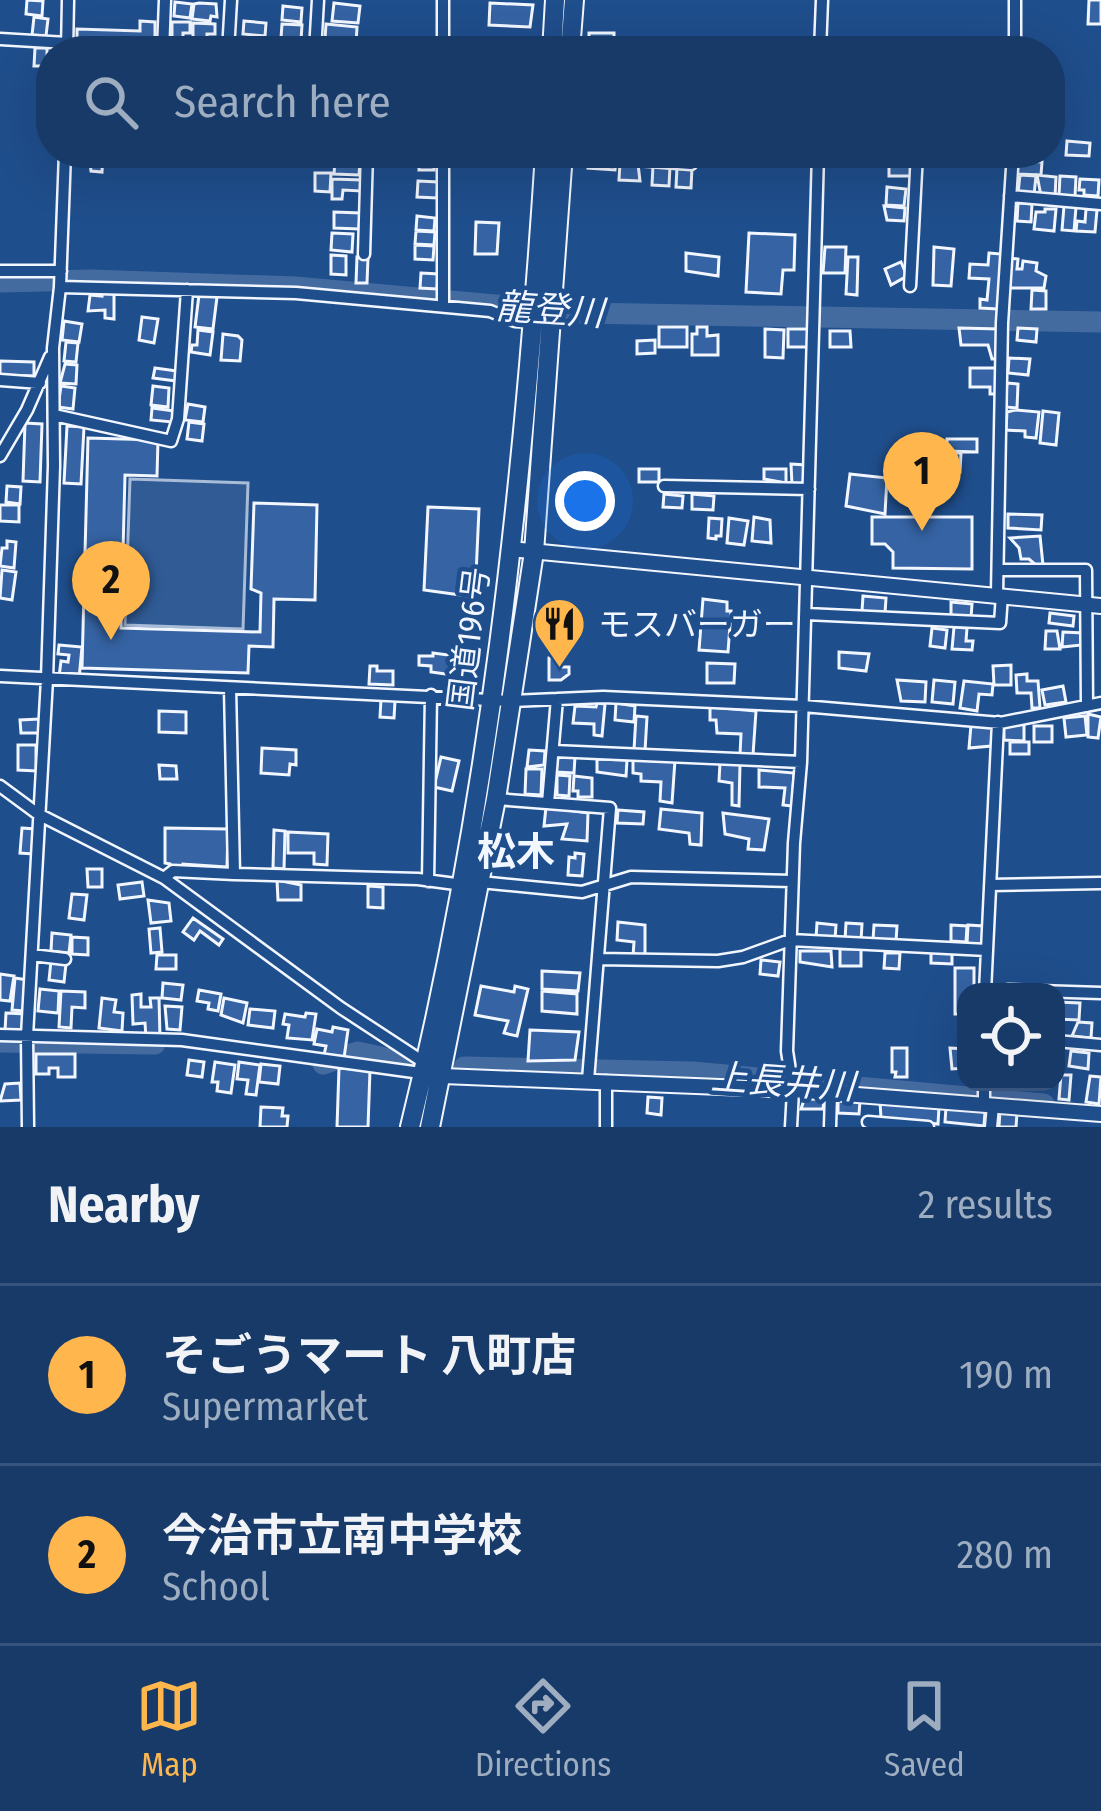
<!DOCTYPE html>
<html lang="en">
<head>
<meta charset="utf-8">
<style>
  body { margin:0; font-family:"Fira Sans Condensed","Noto Sans JP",sans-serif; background:#20416f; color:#f1f3f6 }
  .controls { position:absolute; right:36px; bottom:36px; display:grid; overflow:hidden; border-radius:24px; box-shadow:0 12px 48px #0002 }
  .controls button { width:108px; height:108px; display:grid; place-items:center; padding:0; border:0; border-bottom:3px solid #36547d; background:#173a69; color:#f1f3f6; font:60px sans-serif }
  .you { position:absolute; left:585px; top:501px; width:42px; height:42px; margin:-30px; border:9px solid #fff; border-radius:50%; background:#1a73e8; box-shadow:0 0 0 18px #1a73e833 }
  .badge { display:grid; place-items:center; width:78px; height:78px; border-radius:50%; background:#ffb74d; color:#111; font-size:39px; font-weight:700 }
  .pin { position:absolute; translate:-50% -99px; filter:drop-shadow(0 3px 6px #0008) }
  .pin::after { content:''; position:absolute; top:63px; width:42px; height:36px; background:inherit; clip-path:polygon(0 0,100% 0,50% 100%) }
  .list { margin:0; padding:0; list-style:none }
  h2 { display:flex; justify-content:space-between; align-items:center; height:156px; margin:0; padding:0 48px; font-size:51px }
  h2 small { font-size:39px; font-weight:400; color:#9eadc0 }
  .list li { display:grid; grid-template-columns:78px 1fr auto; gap:36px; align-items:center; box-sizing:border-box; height:180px; padding:0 48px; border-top:3px solid #36547d }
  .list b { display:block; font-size:45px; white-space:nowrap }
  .list p { margin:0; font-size:39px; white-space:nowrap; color:#9eadc0 }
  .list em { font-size:39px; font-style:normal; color:#9eadc0 }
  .icon { flex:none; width:66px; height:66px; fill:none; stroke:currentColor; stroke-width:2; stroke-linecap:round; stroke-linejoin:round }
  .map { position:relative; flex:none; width:1101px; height:1127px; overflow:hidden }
  .search { position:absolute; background:#173a69; box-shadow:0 12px 48px #0002; left:36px; right:36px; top:36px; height:132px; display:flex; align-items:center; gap:30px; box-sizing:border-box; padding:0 42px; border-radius:48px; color:#9eadc0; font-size:45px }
  .sheet { height:516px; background:#173a69 }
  nav { display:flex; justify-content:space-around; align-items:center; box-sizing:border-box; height:168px; border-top:3px solid #36547d; background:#173a69; font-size:33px; color:#9eadc0 }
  nav a { display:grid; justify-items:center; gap:6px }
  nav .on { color:#ffb74d }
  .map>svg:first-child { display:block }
  .green { fill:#305b95; stroke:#a8bbd7; stroke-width:3 }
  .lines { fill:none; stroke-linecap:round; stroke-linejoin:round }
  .river { stroke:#446ba0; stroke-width:21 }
  .building { fill:#3563a3; stroke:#f2f6ff; stroke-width:3 }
  .minor-casing { stroke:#f2f6ff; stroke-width:15 }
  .tertiary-casing { stroke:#f2f6ff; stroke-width:18 }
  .trunk-casing { stroke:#f2f6ff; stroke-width:22 }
  .minor { stroke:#1f4e8c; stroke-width:10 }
  .tertiary { stroke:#1f4e8c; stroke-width:14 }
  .trunk { stroke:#1f4e8c; stroke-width:18 }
  .labels { text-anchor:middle; stroke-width:9; stroke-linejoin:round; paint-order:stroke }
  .poi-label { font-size:33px; fill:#f2f6ff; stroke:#1f4e8c; text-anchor:start }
  .street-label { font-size:33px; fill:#f2f6ff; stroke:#1f4e8c }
  .water-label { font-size:36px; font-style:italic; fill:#f2f6ff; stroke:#1f4e8c }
  .quarter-label { font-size:39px; font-weight:bold; fill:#f2f6ff; stroke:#1f4e8c }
</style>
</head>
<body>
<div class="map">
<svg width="1101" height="1127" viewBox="0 0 1101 1127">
  <rect width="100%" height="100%" fill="#1f4e8c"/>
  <path class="green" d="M130,479L248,483L243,629L125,625Z"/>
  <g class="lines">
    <path class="river" d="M0,282L91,280L295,287L583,313L1101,322
      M0,1042L155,1044
      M323,1064L358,1052L403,1062
      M464,1067L693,1072L1044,1104"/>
  </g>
  <path class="building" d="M27,0L43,1L42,16L26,14Z
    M1089,0H1101V24H1088Z
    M175,2L192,4L190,18L174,16Z
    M199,3L216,4L217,17L211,16L210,21L192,19L194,4Z
    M334,3L360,6L358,23L332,21Z
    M490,3L533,5L530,27L489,25Z
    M283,6L302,8L301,22L282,20Z
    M34,17L48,19L46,36L32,35Z
    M140,21L155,22V51H77V29L140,31Z
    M244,21L266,23L265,36L243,34Z
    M172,22H190V33H183V39H172Z
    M193,23L215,24V34H207V39L193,38Z
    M282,24L302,25L301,40L281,38Z
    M326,24L357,27L356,44L325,39Z
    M589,33H614V51L589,48Z
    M195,40L222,42V51H194Z
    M35,48H47V66H34Z
    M1067,141L1090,143L1089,156L1066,155Z
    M89,153H103L102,172L91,171Z
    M419,153H434V170H419Z
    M448,153H521L520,161Z
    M589,153H617L615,170L588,168Z
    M335,161L360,162L359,175L334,174Z
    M889,161L909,162L912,176H889Z
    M1028,161L1042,162L1041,175L1017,174V164H1028Z
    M620,163L638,164L640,181L619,180Z
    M653,165L670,166L669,186L652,185Z
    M677,167L692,168L691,188L676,187Z
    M315,173H331L330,192L315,191Z
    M1020,175L1036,176L1034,195L1018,193Z
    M1037,175L1056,177L1055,197L1041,196Z
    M1060,176L1076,177L1075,196L1059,195Z
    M332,179L362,180L361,191L343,190L342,199H332Z
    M1080,179L1099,180L1098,196L1084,195V190H1079Z
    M418,181L438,182L437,198L417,197Z
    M887,187L906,189L904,206L886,205Z
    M1018,203L1032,204L1031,222L1017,221Z
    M884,206L905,208L904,221L887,220Z
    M1064,206L1076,207L1074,231L1062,230Z
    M1045,209H1056L1054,231L1034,229L1036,212H1045Z
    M1086,209L1097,210L1095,232L1076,231L1077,221L1085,222Z
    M334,212L360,213L359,229L334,228Z
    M417,216L435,218L434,231L416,230Z
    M476,222L499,223L497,254H475Z
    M416,231L435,232L434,245L415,244Z
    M332,233L353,234L352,252L331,250Z
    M749,233L795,235L794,270H783L781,294L746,292Z
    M415,245L434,246L433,260L415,259Z
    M825,247H846L845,273H823Z
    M934,247L954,249L951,286L933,285Z
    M686,253L719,257L718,276L686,271Z
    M989,253L1001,254L998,309L980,308V299L987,300L989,279L969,278L970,264L988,265Z
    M331,255L346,256V275L331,274Z
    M357,257L368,258L367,283H356Z
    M848,257H858L857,295L846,294Z
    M1009,258L1018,259L1017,269H1022L1023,261L1037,263L1036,271L1046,276L1044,288H1010Z
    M901,262L907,276L891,285L885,269Z
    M421,273L438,274L437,289L420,288Z
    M1032,290L1046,291V309H1031Z
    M102,293L114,294V319L105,318V310L88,311L90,295L102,296Z
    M199,295L217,297L213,329L195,327Z
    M142,317L158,319L154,343L139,340Z
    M64,321L82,324L79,342L62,340Z
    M659,327H687V347H659Z
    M697,327H707V336L718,335V355H692V334H697Z
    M959,328L999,329L998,359H992L988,345H961Z
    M1018,328L1037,329L1036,342L1017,340Z
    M765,329L784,330L783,358L765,357Z
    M788,329H810V347H788Z
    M198,330L213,332L210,355L191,352L192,345H197Z
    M830,331H850L851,347H830Z
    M223,334L238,336L242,340L240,361L221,360Z
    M655,340V353L637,354V341Z
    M66,342L78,343L76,362L64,361Z
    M1009,358L1030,359L1028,375L1008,373Z
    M0,361L34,362V376L0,375Z
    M65,364L77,365L76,384L60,383Z
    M155,368L177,371L176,381L153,378Z
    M970,368H999V394H990V387H970Z
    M1007,383L1018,384L1017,408L1005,407Z
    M61,386L75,388L73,409L58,407Z
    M153,386L169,388L168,407L151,405Z
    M188,404L205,407L203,422L185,420Z
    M152,408L174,411L172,422L151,420Z
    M1015,410L1039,412L1036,438L1025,437V431L1006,430L1007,412Z
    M1043,411L1059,413L1056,445L1040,443Z
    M189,422L204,424L202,441L187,439Z
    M25,423L42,424L40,482L23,481Z
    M67,426L84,427L81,484L64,483Z
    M88,438L158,440L157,476L125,475L121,628L260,632L261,593L251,589L254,503L317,505L315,600L274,599L273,647L249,646L248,673L82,668Z
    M947,439H977V452L947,451Z
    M946,453H961L960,472L946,471Z
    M791,464L806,465L805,485H792Z
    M639,469H659V482H639Z
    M764,469H786V483L764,479Z
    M850,474L887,478L885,514L846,506Z
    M897,478L930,479L928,494L896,493Z
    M7,486L21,487L20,504L6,502Z
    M664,494L683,496L682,508L663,507Z
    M692,494L714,496L713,510L692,509Z
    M0,505H19V522L0,521Z
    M428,507L479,509L475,597L424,590Z
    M1008,514L1042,515L1041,530L1008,528Z
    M754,517L770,520L771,543L752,541Z
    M872,517H972V569L893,568V552L885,544H872Z
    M709,518L722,519L721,536H716V539L708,538Z
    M729,518L748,521L744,545L727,543Z
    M1040,536L1043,565L1037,566L1029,559H1021L1019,548L1010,538Z
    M7,541L16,542L14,568L0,566L2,548H7Z
    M2,570L16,572L12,600L0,598Z
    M863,596L886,598L885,613L862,611Z
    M703,599L727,602V611H731L728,652L699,650Z
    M951,602L972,604L971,618L951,617Z
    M1050,613L1074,616L1073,626L1049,623Z
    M954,627L967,628L966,641H973L972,650L952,649Z
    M932,628L947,630L945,648L930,646Z
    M1046,631H1057L1060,649H1045Z
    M1063,632L1083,633L1082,645L1062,647Z
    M59,645L82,647L79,679L59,677L61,661L68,662L69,655L58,654Z
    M839,652L869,654L866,671L839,668Z
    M433,653L456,656L453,675L431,672V666L419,665V656H433Z
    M549,658H561L562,667H569V674L561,680H549Z
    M707,663L735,664L734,683H707Z
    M1011,665V685H994L993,666Z
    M370,666H377V671H393V685L369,684Z
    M1027,674V681H1038L1040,708H1032L1031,693H1017L1016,675Z
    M897,680L926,682L925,702L901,701Z
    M934,680L955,682L953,704L932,702Z
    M964,681L993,684L992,695L979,694L977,711L960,708Z
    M1063,686L1066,702L1045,705L1042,690Z
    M381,699L395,701L394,718L380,717Z
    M597,703L605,704L602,736L594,735V724L573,723L575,706L596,707Z
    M616,703L635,706L634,722L615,720Z
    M710,707L756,711L753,755H740L741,734L717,733L716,720H710Z
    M159,711L186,712V733L159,732Z
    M1088,714L1101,717L1098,738L1088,737Z
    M636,716L647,717L645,751L634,750Z
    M1085,716L1087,735L1066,737L1064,718Z
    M39,719V733H21L20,720Z
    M1015,724H1024V741L1004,740V726Z
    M971,725L993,727L991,746L969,748Z
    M1034,726H1052V742H1034Z
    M1010,742H1029V754H1010Z
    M18,745H36V771L18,770Z
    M262,748L296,750V765L290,764L289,775L261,773Z
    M529,750L545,751L544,765L527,767Z
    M558,756L575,757L574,773L556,772Z
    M441,757L459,761L452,791L434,787Z
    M633,758L675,760L672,803L660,801L661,782L641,781V774L633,773Z
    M597,759L627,760L626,776L597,772Z
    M720,763L740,764L739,806L732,805V783L719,781Z
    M159,765L176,766L177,779H160Z
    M526,769H542L541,795L525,794Z
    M759,770L794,773L792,806L783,805L785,788L759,787Z
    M557,775L570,776L569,796L557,795Z
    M574,776L592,778V797H578V791H573Z
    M546,807L588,813L587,841L562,839L567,824L544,826Z
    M661,809L702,813L701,845L690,844L689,833L659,829Z
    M618,810L644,812L643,824L617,823Z
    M723,813L769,819L764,850L748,849L749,839L725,834Z
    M22,828L35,829L33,854L20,853Z
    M165,828L228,829L227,867L183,864V870L169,869L170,864L165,863Z
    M274,830L285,831L284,869L273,868Z
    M288,832L328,834L327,865L314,864V853H288Z
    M575,853L584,854L582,876L568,875L569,857L575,858Z
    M87,869H102V887H88Z
    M277,880L301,885V900H278Z
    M142,882L144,896L120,899L118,885Z
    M368,886L383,887V908L368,907Z
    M72,894L87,895L84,920L69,918Z
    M148,900L169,903L171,921L151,923Z
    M193,918L223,939L219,945L200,931L194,940L183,932Z
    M618,922L645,925V956H633L634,942L617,940Z
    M817,923L836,925L835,939L816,938Z
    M846,923L862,924L861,941L845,940Z
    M874,925L897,926L896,941L873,940Z
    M951,925L967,926L966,942L951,941Z
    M968,925L983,926L982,945L967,944Z
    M160,928L162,952L151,953L149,929Z
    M52,933L71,935L69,953L51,951Z
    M72,937L88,938V955L72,954Z
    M840,949H861V966H840Z
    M931,950L952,951V964L931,963Z
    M800,951H831L832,967L800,962Z
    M885,953H900L899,969L884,968Z
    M157,955H176V969H156Z
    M761,960L780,962L778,976L760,974Z
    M51,961L66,964L64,982L49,980Z
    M955,968H974V992H966V1014H955Z
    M542,971L580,973L578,991L542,989Z
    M0,974L14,976L10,1001L0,1000Z
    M15,978L28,980L25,1011L12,1010Z
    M163,983L183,985L181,1000L162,998Z
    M481,986L514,992L515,986L528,989L517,1036L504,1033L508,1021L475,1015Z
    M40,989L59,991L58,1013L38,1011Z
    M199,990L221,994L218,1011L208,1009L209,1003L197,1001Z
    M61,991L85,992V1008L72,1007L71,1028L59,1027Z
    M542,991L577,994V1014L542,1011Z
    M141,994V1007H151L150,998H159L160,1037L146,1038L145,1023L133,1024L132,995Z
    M102,998L116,1000L114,1012L123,1013L122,1031L99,1028Z
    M224,998L247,1003L243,1023L221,1015Z
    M1056,1002L1080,1003L1079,1020L1056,1019Z
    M165,1006L182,1007L180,1030L167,1029Z
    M250,1009L275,1011L273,1028L248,1025Z
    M6,1013L26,1014L25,1032L5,1031Z
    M306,1013L316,1014L312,1040L287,1038L289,1025L283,1024L285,1014L305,1017Z
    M1078,1022L1092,1023L1091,1038L1072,1036Z
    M333,1027L348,1030L344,1058L324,1055L326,1046L314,1044L317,1029L332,1032Z
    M530,1030L579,1032L575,1060L528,1061Z
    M892,1048H907V1077H895L896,1072H892Z
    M950,1048L966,1049V1068L952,1069Z
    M1071,1051L1089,1053L1088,1069L1069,1066Z
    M36,1054H75V1077H58V1068H49V1074H36Z
    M189,1060L204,1062L202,1077L187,1075Z
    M215,1062L235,1065L231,1093L217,1091L218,1082H212Z
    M239,1062L260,1065L256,1095L246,1094L248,1080L237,1079Z
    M261,1064L280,1066L278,1084L259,1082Z
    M339,1068L370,1070L368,1127H337Z
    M1061,1075H1071L1069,1100L1059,1099Z
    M1090,1076L1101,1077L1099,1104L1086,1102Z
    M20,1083L21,1100L0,1101L5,1084Z
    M648,1097L662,1098L661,1115L647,1113Z
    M805,1097L824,1099L823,1109H801Z
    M838,1100L860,1101L859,1114L838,1113Z
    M880,1102L939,1107L938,1124L881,1118Z
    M261,1107L283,1108L282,1116H288L287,1127H260Z
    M946,1107L985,1111L984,1126L945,1122Z
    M1000,1111L1017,1113L1016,1127H999Z"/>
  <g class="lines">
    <defs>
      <path id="minor" d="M443,0V51
        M0,39L67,43
        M67,51L68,0
        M163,51L165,0
        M228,51L231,0
        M315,51L318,0
        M820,51L822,0
        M1015,51V0
        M624,153L623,159L691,164L692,153
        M1010,196L1101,204
        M364,254L367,153
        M0,271H61
        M910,286L917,153
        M60,287L296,293L490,311L515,321L534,322
        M443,306V153
        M0,380L40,383
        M54,415L171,441L178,419L187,290
        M0,456L27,410L50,357
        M664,486L809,489
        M998,570H1086L1087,706
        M997,594L1002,323L1013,153
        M806,614L1000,623L1002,595
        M0,676L512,701L603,697L803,706L1000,723L1101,703
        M230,688L234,874L418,879L463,885
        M554,751L801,762
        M0,786L38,814L164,878L341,1008L428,1065
        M496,799L610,808L588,1080
        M548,803L557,699
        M164,878L173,871L234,874
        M428,881L431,695
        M480,882L582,892L631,877L792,881
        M991,885L1101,883
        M32,955L65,959
        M598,959L718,961L743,957L790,940L987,950
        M1008,990L1101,993
        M985,992L998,722
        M0,1035L182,1040L428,1074
        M1056,1041L1101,1045
        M984,1105V1082
        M868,1122L928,1127
        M28,1127L27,1036L47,679L54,466L53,348L60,287L65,153
        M606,1127V1081
        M791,1127L793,1090L787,1051L794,843L801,762L818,153
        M830,1127L831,1093
        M991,1127L993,1106"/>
      <path id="tertiary" d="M510,549L1101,606
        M443,1076L793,1090L1101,1114"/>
      <path id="trunk" d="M552,51L555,0
        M570,51L574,0
        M410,1127C489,808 524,480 545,153
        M430,1127L496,799L534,552L563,153"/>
    </defs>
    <use href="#minor" class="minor-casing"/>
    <use href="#tertiary" class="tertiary-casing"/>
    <use href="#trunk" class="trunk-casing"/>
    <use href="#minor" class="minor"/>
    <use href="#tertiary" class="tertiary"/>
    <use href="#trunk" class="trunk"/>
  </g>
  <defs>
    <symbol id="restaurant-pin" viewBox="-11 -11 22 30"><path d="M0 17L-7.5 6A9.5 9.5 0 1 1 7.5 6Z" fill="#ffb74d" stroke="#1f4e8c"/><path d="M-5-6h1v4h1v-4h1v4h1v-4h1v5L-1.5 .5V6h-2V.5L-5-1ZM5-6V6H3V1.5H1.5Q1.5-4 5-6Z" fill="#111"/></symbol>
  </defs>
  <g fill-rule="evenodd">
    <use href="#restaurant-pin" x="530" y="594" width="59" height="81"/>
  </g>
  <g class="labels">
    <g class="poi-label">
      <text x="598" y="636">モスバーガー</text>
    </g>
    <g class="street-label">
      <text transform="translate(468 639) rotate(-83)" y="12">国道196号</text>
    </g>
    <g class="water-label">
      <text transform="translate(550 309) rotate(4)" y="13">龍登川</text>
      <text transform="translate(783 1081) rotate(4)" y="13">上長井川</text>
    </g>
    <g class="quarter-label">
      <text x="516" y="865">松木</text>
    </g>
  </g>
</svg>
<div class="controls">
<button><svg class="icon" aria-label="locate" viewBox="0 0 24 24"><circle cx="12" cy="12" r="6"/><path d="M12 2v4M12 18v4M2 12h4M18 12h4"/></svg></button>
</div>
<div class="you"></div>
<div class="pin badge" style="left:922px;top:531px">1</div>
<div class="pin badge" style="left:111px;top:640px">2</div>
<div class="search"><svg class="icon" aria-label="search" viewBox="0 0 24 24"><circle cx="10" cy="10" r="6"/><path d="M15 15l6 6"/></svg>Search here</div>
</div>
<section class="sheet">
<h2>Nearby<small>2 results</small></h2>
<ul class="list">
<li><span class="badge">1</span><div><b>そごうマート 八町店</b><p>Supermarket</p></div><em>190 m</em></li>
<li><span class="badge">2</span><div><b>今治市立南中学校</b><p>School</p></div><em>280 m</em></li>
</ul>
</section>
<nav>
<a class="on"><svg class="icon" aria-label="map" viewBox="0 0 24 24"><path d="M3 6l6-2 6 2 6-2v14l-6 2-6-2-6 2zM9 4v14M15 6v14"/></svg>Map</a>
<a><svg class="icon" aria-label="directions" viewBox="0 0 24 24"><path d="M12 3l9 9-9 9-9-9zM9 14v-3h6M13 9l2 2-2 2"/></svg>Directions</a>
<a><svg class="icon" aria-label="saved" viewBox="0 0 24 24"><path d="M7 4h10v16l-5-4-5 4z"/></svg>Saved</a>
</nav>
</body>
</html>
